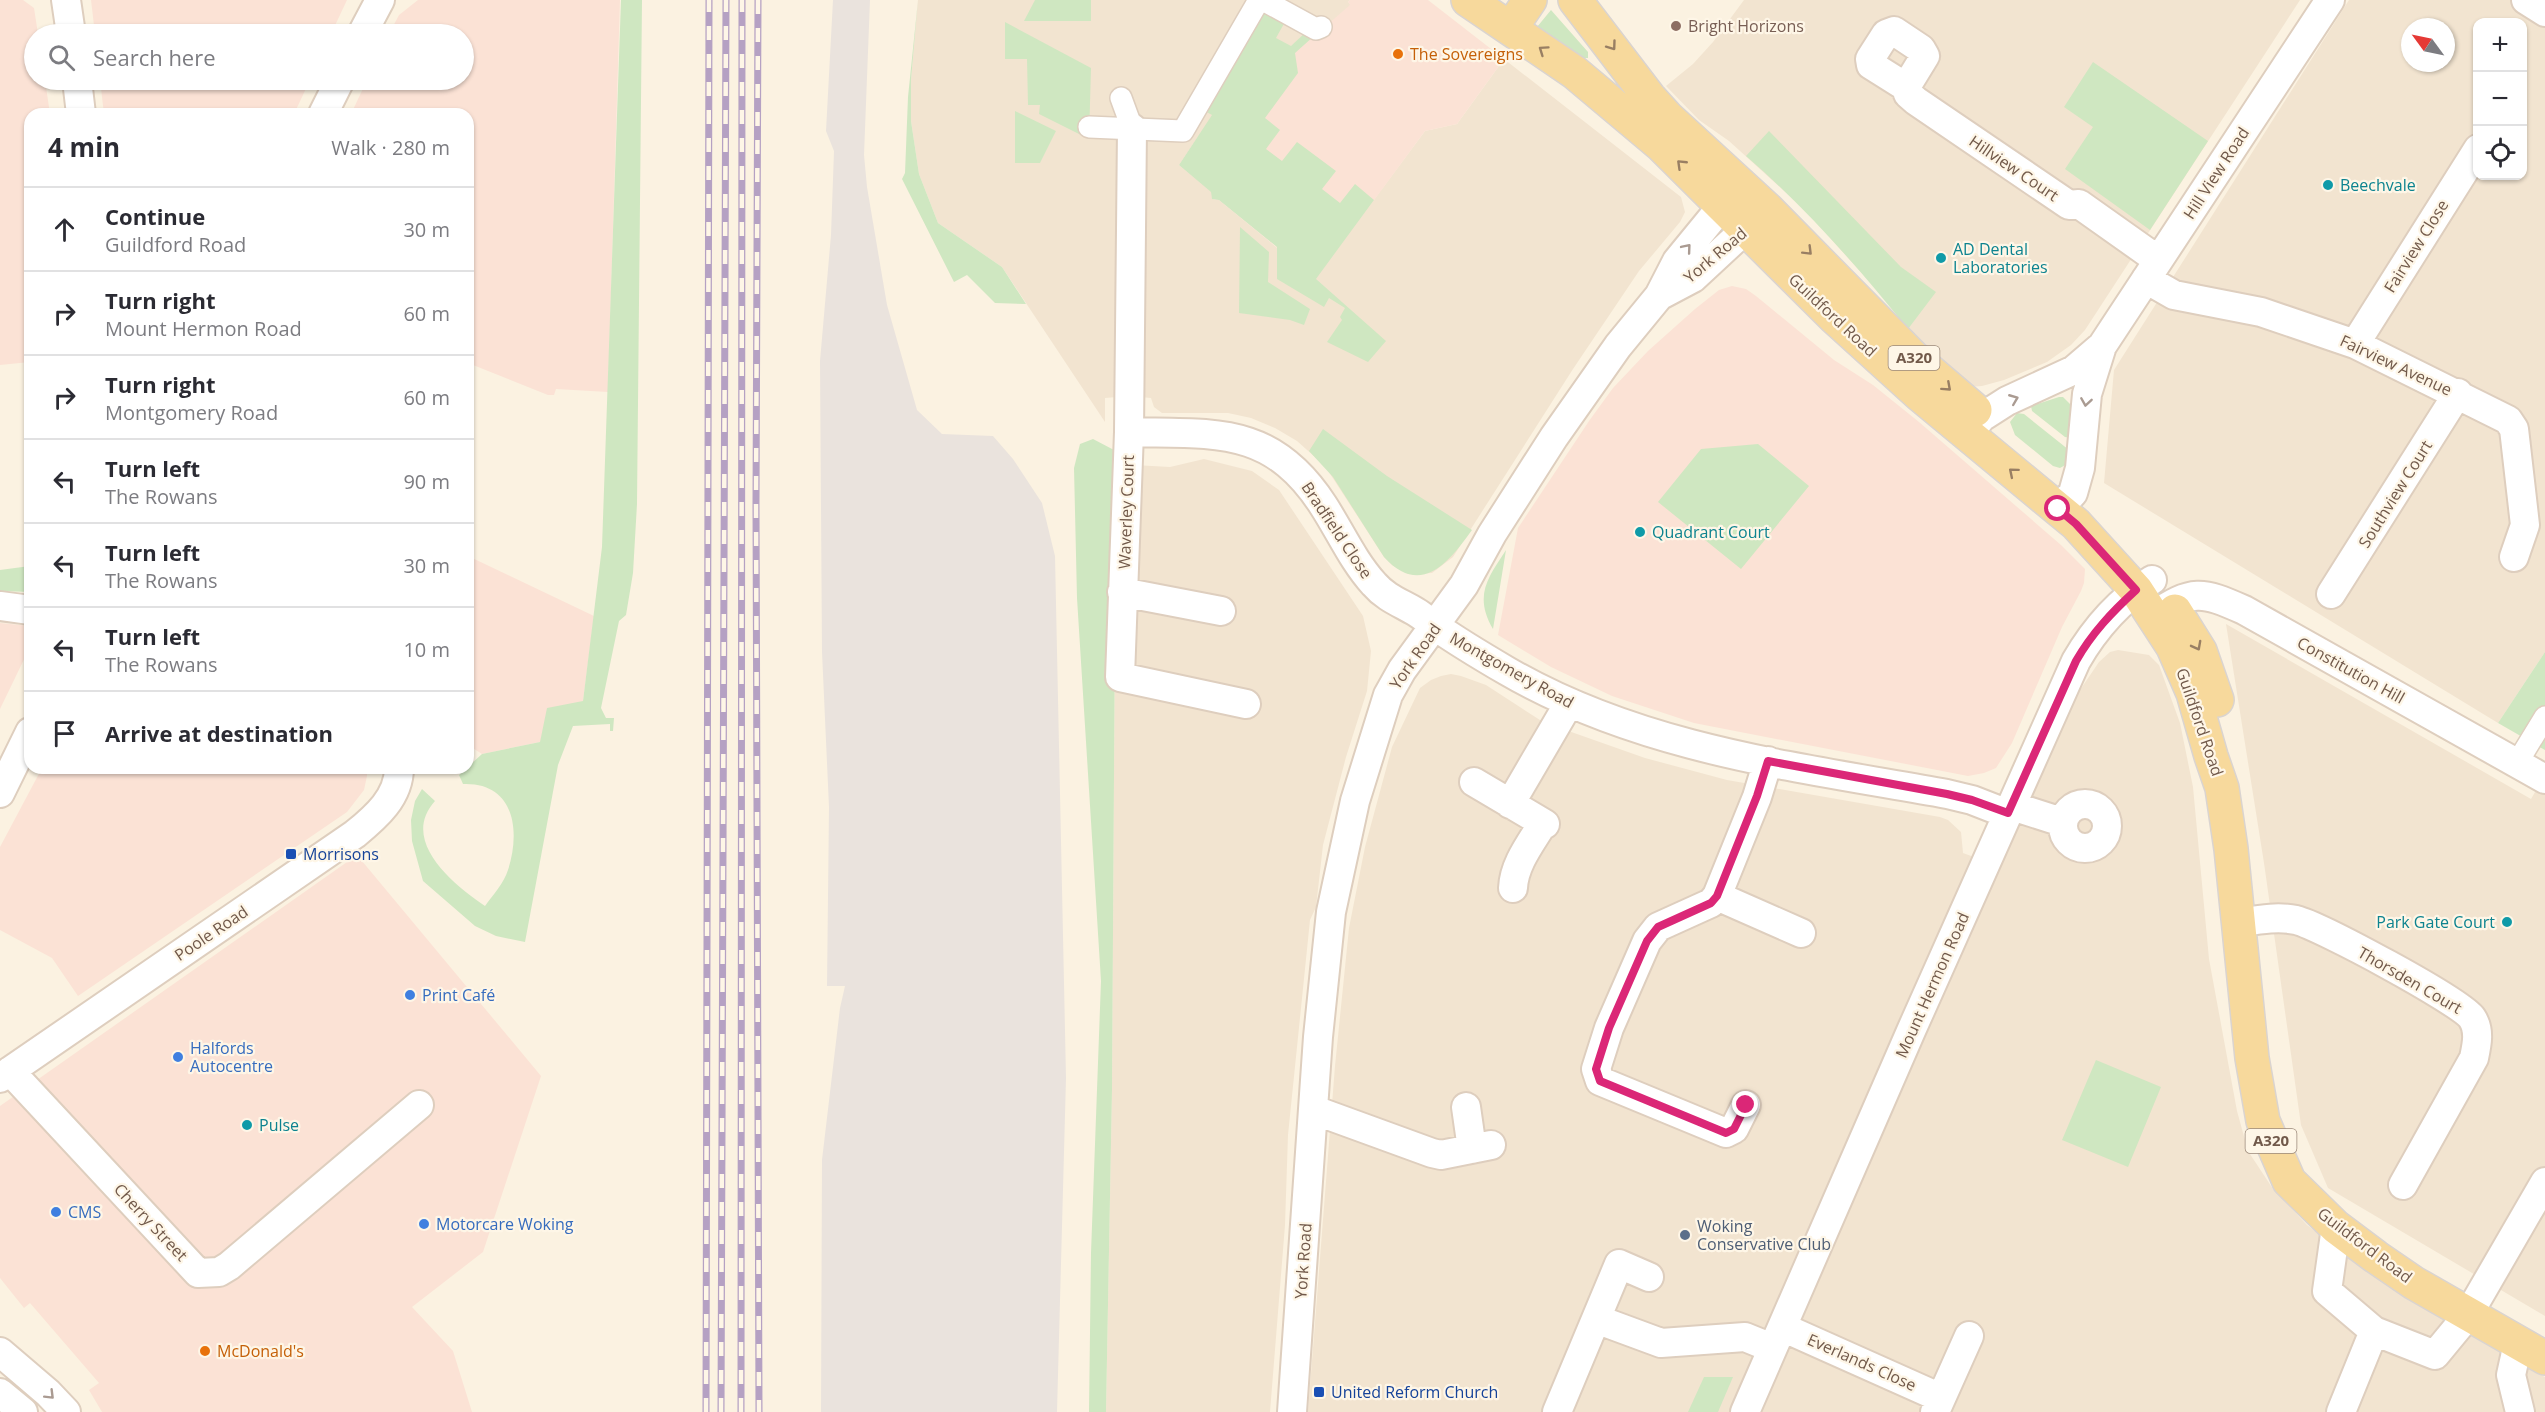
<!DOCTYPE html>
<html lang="en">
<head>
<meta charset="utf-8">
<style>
  body { margin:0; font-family:"Open Sans",sans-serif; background:#f7f7f7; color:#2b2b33 }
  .controls { position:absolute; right:18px; top:18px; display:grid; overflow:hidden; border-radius:12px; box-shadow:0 2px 4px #0004 }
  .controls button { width:54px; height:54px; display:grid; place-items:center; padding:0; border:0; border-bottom:2px solid #e1e1e2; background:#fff; color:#2b2b33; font:30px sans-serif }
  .compass { position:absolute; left:2401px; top:18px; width:54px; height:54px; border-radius:50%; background:#fff; box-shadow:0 2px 4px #0004; rotate:303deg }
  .stop { position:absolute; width:18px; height:18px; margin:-14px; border:4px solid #db2777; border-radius:50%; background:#fff }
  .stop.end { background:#db2777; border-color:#fff; box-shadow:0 2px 6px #0008 }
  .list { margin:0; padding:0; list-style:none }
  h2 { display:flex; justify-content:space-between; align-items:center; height:78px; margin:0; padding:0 24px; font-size:26px }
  h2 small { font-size:20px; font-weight:400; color:#7c7c81 }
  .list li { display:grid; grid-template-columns:39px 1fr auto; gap:18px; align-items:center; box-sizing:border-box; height:84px; padding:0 24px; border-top:2px solid #e1e1e2 }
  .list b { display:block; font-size:22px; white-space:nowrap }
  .list p { margin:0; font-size:20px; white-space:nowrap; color:#7c7c81 }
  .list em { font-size:20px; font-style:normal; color:#7c7c81 }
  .icon { flex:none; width:33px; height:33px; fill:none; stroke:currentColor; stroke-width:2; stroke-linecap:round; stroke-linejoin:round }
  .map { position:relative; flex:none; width:2545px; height:1412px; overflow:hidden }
  .search { position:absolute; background:#fff; box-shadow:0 2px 4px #0004; left:24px; top:24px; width:450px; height:66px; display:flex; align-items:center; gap:15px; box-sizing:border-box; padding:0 21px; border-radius:33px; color:#7c7c81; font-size:22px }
  .panel { position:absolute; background:#fff; box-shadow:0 2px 4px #0004; left:24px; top:108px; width:450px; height:666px; border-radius:18px }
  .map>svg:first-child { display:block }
  .residential { fill:#f2e4d0; fill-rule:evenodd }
  .commercial { fill:#fbe2d5 }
  .industrial { fill:#eae3dd }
  .green { fill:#cfe7c1 }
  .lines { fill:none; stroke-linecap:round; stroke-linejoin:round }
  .pedestrian-casing { stroke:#decebe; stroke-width:24 }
  .minor-casing { stroke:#decebe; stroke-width:32 }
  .primary-casing { stroke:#dad4d0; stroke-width:36 }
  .pedestrian { stroke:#fff; stroke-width:21 }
  .minor { stroke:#fff; stroke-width:28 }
  .primary { stroke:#f7d99c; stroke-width:33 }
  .rail-casing { stroke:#b5a1c3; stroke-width:7 }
  .rail { stroke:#fef6e7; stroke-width:4.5; stroke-dasharray:14; stroke-linecap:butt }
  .oneway { stroke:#997f63 }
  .oneway2 { stroke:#aa9b92 }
  .route { stroke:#db2777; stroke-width:8 }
  .education-dot { fill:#8d6e63; stroke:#fef6e7; stroke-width:2 }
  .food-dot { fill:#e8710a; stroke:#fef6e7; stroke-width:2 }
  .culture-dot { fill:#0f9aa8; stroke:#fef6e7; stroke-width:2 }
  .transit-dot { fill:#1a4fb4; stroke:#fef6e7; stroke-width:2 }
  .shop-dot { fill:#3f7fe0; stroke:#fef6e7; stroke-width:2 }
  .service-dot { fill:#5c6f8a; stroke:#fef6e7; stroke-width:2 }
  .labels { text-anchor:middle; stroke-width:4.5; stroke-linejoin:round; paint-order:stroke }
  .shield { fill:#fef6e7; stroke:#9b8879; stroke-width:1.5 }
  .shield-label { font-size:15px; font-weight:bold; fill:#71594a }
  .education-label { font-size:16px; fill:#785e54; stroke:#fef6e7; text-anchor:start }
  .food-label { font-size:16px; fill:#c56008; stroke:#fef6e7; text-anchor:start }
  .street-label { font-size:16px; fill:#71594a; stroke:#fef6e7 }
  .culture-label { font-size:16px; fill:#0d838f; stroke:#fef6e7; text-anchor:start }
  .transit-label { font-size:16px; fill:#164399; stroke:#fef6e7; text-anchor:start }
  .shop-label { font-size:16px; fill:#366cbe; stroke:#fef6e7; text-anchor:start }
  .service-label { font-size:16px; fill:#4e5e75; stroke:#fef6e7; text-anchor:start }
</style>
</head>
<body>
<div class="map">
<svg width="2545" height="1412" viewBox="0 0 2545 1412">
  <rect width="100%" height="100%" fill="#fbf2e1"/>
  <path class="residential" d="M918,0H1350L1348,2L1351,5L1197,138L1179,165L1212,192V199L1219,200L1315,279L1425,131L1457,124L1504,59L1681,197L1685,212L1680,222L1639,271L1573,369L1453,557L1432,573L1408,574L1392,565L1384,557L1325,466L1297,441L1275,428L1251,418L1228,413H1162L1154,407L1151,398L1129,396L1105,398V422L1002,267L938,223L919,174L911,121V80Z
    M1744,0H2300L2085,330L2071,345L2047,362L2004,380L1982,386L1968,387L1940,365L1877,290L1803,208L1729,141L1699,120L1666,86L1693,64L1713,42Z
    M2349,0H2545V652L2498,723L2104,483L2114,370ZM2478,22H2522V176H2478ZM2410,27H2446V63H2410Z
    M1204,459L1252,471L1279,490L1363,616L1371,651L1367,691L1346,757L1323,845L1316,907L1310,920L1288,1135L1285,1225L1270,1412H1106L1112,1090L1116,464L1170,467Z
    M2226,624L2531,799L2545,775V1316L2328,1188L2301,1125L2264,863Z
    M2118,650L2149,655L2159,665L2180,723L2193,787L2209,959L2237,1111L2248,1151L2273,1189L2307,1225L2364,1268L2432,1313L2545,1377V1412H1308L1335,1066L1349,928L1365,847L1392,747L1420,688L1431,680L1441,676L1451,674L1461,676L1486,685L1543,722L1645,758L1727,780L1940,817L1948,820L1961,832L1963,853L1998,866L2080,690L2099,662L2110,652Z"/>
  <path class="commercial" d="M0,0H23L34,8L38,34H34V80H45L50,114H30V362L0,365Z
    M91,0H347L331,34H95Z
    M418,0H620L608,392L556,389L554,395H548L468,363V114H351L367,80H464V34H389L399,15Z
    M1350,0H1428L1504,59L1457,124L1425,131L1316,279L1219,200L1212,199L1211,192L1179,165L1197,138L1350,5L1348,2Z
    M100,80H310L294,114H104Z
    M1732,286L1746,289L1756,296L1834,360L1873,385L1919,422L2061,545L2085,569L2084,583L2081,591L2062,627L2012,743L1996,768L1984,773L1968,776L1694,723L1612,696L1551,667L1498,635L1518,528L1589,421L1613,388L1648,351L1695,309L1719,290Z
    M468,556L594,616L583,701L540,742L482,754L468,745Z
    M0,623L30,626V647L0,709Z
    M42,768H367V776L364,790L347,812L78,996L52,958L0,930V847Z
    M357,855L541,1076L483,1252L412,1307L453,1351L472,1412H102L89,1390L99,1383L30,1303L24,1308L0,1278V1106Z"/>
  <path class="industrial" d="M833,0H870L864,155L867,187L887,305L917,410L942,434L993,436L1013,459L1042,503L1055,556L1066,1078L1057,1412H821L822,1160L840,1008L845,986H827L829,807L822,652L820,361L831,235L834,151L826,131Z"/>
  <path class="green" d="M621,0H642L637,504L633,573L626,615L619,621L601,708L606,718H614L613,731H610V724L573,726L558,765L525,942L496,936L475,926L423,881L412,841L411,820L415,801L422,789L435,801C399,841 454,885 485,906C493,895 504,883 508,870C521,830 514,782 463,784L459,775L482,754L540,742L547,708L583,701L602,547Z
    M918,0L911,80V121L919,174L938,223L1002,267L1026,304L995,303L967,275L954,282L902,179L905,173L908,97Z
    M1035,0H1091V21H1024Z
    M1264,8L1286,20L1276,38L1291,46L1307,31L1315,35L1295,53L1298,73L1265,118L1280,130L1266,149L1282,161L1297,142L1336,171L1322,189L1340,203L1355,184L1374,200L1316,279L1386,341L1368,362L1327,342L1342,320L1340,317L1345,308L1329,298L1324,307L1277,279V247L1219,200L1212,199L1211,192L1179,165L1212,115L1205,111Z
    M1551,10L1588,52V58H1583L1537,27Z
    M1005,22L1091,68L1089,139L1039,114L1040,105H1028L1027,59H1005Z
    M2093,62L2208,141L2150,230L2065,169L2093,127L2064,107Z
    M1015,111L1056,131L1040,163H1015Z
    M1769,131L1901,267L1936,292L1908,329C1858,267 1806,208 1746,156Z
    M1240,227L1269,252L1268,282L1310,309L1304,325L1290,320L1239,313Z
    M2059,397H2063L2071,405V438L2065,437L2032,411L2031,406Z
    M2017,413L2024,414L2069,450L2067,464L2060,468L2053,466L2015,435L2010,422Z
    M1323,429L1387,476L1472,530C1449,562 1421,598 1384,557L1333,477L1309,451Z
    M1093,439L1114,450L1116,464L1112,1090L1106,1412H1089L1091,1253L1101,981L1077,598L1074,468L1080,444Z
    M1758,444L1809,486L1741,569L1658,502L1701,449Z
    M1506,550L1493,629C1474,596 1487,579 1506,550Z
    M30,566V592L0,591V570Z
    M2545,652V750L2498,723Z
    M2096,1060L2161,1087L2128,1167L2062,1140Z
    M1704,1377H1733L1718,1412H1688Z"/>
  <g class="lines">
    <defs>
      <path id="pedestrian" d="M1263,0L1316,29L1321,27
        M1121,98L1132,128
        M1089,127L1183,131L1259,0
        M2517,763L2545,717"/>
      <path id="minor" d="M66,0L71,34
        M2526,0L2545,12
        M362,34L380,0
        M77,80L81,114
        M1906,87L1925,56L1921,49L1894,31L1886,34L1870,59L1871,65L1906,87L1908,94L1916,101L2069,205L2079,204L2158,260
        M323,114L340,80
        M1132,128L1129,432L1120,677L1246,704
        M2146,279L2174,295L2261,312L2355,344L2508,420L2514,429L2525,525L2514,557
        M1659,296L1693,278L1762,214
        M2355,344L2478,149
        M1129,432C1214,434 1271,425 1323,505C1340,531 1353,561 1374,584C1386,598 1401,603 1416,612C1423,616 1429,622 1435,626C1458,642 1483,657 1507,671C1641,749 1797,767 1947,794L1972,800L2008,814
        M1968,433L1982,417L2007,401L2074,370L2102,346L2330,0
        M2058,509L2073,493L2080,468L2087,394L2102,346
        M1122,592L1221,611
        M2331,594L2458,393
        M0,606L30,610
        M2153,616C2193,589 2201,591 2244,610L2545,779
        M1474,782L1545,824
        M0,793L30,732
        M2063 826a22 22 0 1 1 44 0a22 22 0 1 1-44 0Z
        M1510,804L1569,703
        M2012,806L2062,822
        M1513,888C1514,864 1531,843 1543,823
        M1717,896L1801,933
        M2237,923C2257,920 2277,916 2296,920C2320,926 2460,1001 2472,1018C2480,1030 2477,1044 2474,1058L2403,1185
        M10,1071L198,1273L219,1272L229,1266L419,1105
        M0,1078L355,834C376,817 399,797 399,768
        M1746,1105L1734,1129L1726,1133L1600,1081L1596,1069L1609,1028L1647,941L1658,927L1711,903L1717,896L1757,797L1768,761
        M1466,1107L1472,1149
        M1314,1110L1432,1153L1441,1155L1491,1145
        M2336,1227L2327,1291L2374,1331L2341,1412
        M1596,1319L1661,1343L1745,1337L1772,1348
        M1782,1327L1941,1398
        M2374,1331L2435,1355L2468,1315L2545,1182
        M2518,1343L2511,1375L2520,1412
        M0,1352L48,1393L66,1412
        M0,1393L23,1412
        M1292,1412L1318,1037L1331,912L1355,801L1388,695L1402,670L1464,585L1492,534L1554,437L1618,346L1659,296L1677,261L1736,189
        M1557,1412L1619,1264L1649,1277
        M1745,1412L1911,1031L2076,661C2095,628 2120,600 2152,580
        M1935,1412L1969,1336"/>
      <path id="primary" d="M1468,0L1574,72L1661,145L1835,318L1920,395L2076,524L2136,590L2173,647L2193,693L2211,756L2222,788L2231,849L2252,1058L2263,1121L2289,1181L2336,1227L2376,1257L2414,1283L2545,1358
        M1575,0L1649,97L1668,118L1767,209L1913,357L1975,410
        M1511,28L1530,0
        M2175,611L2200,651L2217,700"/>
    </defs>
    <use href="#pedestrian" class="pedestrian-casing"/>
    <use href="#minor" class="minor-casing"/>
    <use href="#primary" class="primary-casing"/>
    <use href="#pedestrian" class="pedestrian"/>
    <use href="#minor" class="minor"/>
    <use href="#primary" class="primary"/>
    <defs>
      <path id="rail" d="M758,0L756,505L759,1412
        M706,1412L709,0
        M721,1412L726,0
        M741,1412L742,0"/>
    </defs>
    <use href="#rail" class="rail-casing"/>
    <use href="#rail" class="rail"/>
  </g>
  <defs><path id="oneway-chevron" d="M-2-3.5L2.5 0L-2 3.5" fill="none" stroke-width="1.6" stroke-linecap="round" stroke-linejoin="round" transform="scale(1.5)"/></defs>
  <g class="oneway">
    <use href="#oneway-chevron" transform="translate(1612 46) rotate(54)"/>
    <use href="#oneway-chevron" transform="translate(1543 50) rotate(-145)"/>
    <use href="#oneway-chevron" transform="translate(1681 164) rotate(-136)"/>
    <use href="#oneway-chevron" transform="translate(1808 251) rotate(45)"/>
    <use href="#oneway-chevron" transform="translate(1947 387) rotate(42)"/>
    <use href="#oneway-chevron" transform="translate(2013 472) rotate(-140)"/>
    <use href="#oneway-chevron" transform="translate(2197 646) rotate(62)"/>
  </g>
  <g class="oneway2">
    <use href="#oneway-chevron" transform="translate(1687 248) rotate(-50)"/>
    <use href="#oneway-chevron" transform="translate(2014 399) rotate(-22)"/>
    <use href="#oneway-chevron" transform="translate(2086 402) rotate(99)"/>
    <use href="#oneway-chevron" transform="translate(50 1395) rotate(45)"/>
  </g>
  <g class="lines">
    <path class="route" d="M1746,1105L1734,1129L1726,1133L1600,1081L1596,1069L1609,1028L1647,941L1658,927L1711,903L1717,896L1757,796L1768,761L1947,794L1972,800L2008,813L2076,661C2092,633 2112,612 2136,590L2076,524L2058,509"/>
  </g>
  <circle class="education-dot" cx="1676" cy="26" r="6"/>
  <g class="food-dot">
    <circle cx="1398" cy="54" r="6"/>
    <circle cx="205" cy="1351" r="6"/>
  </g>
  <g class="culture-dot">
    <circle cx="2328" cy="185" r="6"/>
    <circle cx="1941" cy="258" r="6"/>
    <circle cx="1640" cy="532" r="6"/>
    <circle cx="2507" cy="922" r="6"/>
    <circle cx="247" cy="1125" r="6"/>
  </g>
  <g class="transit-dot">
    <rect x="285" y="848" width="12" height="12" rx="3"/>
    <rect x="1313" y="1386" width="12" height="12" rx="3"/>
  </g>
  <g class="shop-dot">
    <circle cx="410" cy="995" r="6"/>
    <circle cx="178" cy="1057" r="6"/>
    <circle cx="56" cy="1212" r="6"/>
    <circle cx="424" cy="1224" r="6"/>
  </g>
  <circle class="service-dot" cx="1685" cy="1235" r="6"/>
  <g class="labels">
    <g class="shield">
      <rect x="1888.5" y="346" width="51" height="24" rx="4.5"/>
      <rect x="2245.5" y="1129" width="51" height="24" rx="4.5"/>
    </g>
    <g class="shield-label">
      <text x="1914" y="363">A320</text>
      <text x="2271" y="1146">A320</text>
    </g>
    <g class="education-label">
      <text x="1688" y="32">Bright Horizons</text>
    </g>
    <g class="food-label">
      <text x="1410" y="60">The Sovereigns</text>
      <text x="217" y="1357">McDonald's</text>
    </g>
    <g class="street-label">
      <text transform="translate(2014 168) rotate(34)" y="6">Hillview Court</text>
      <text transform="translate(2216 173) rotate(-57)" y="6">Hill View Road</text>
      <text transform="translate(2416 246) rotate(-58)" y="6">Fairview Close</text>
      <text transform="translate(1715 255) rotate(-40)" y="6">York Road</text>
      <text transform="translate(1833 315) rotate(43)" y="6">Guildford Road</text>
      <text transform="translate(2396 365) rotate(25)" y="6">Fairview Avenue</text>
      <text transform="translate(2395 494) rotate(-58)" y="6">Southview Court</text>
      <text transform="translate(1126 512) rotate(-88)" y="6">Waverley Court</text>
      <text transform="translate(1337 530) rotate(56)" y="6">Bradfield Close</text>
      <text transform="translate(1415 656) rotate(-55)" y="6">York Road</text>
      <text transform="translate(1512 670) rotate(29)" y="6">Montgomery Road</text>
      <text transform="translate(2351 670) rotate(29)" y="6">Constitution Hill</text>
      <text transform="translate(2200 722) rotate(71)" y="6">Guildford Road</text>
      <text transform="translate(211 933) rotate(-34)" y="6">Poole Road</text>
      <text transform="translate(2410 980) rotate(30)" y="6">Thorsden Court</text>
      <text transform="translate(1932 985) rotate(-66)" y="6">Mount Hermon Road</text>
      <text transform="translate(151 1222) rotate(47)" y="6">Cherry Street</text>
      <text transform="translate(2365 1245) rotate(37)" y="6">Guildford Road</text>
      <text transform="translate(1303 1261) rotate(-86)" y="6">York Road</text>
      <text transform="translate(1862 1362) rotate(24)" y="6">Everlands Close</text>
    </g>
    <g class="culture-label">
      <text x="2340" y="191">Beechvale</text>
      <text x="1953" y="255">AD Dental<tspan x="1953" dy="18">Laboratories</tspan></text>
      <text x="1652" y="538">Quadrant Court</text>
      <text x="2495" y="928" text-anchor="end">Park Gate Court</text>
      <text x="259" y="1131">Pulse</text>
    </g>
    <g class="transit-label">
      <text x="303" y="860">Morrisons</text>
      <text x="1331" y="1398">United Reform Church</text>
    </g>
    <g class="shop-label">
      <text x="422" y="1001">Print Café</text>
      <text x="190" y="1054">Halfords<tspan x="190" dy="18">Autocentre</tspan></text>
      <text x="68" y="1218">CMS</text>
      <text x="436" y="1230">Motorcare Woking</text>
    </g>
    <g class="service-label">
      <text x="1697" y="1232">Woking<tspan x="1697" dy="18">Conservative Club</tspan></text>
    </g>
  </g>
</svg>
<div class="controls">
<button>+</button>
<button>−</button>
<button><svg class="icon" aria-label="locate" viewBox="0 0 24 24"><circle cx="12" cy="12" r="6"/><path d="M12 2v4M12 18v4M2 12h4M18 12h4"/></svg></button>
</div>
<svg class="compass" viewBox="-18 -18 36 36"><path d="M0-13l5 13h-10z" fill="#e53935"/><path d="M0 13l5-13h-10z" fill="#7c7c81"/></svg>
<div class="stop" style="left:2058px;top:509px"></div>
<div class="stop end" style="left:1746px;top:1105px"></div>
<div class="search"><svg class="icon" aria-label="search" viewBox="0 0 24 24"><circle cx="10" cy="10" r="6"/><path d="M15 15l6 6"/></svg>Search here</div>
<section class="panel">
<h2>4 min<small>Walk · 280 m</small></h2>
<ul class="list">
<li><svg class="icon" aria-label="ahead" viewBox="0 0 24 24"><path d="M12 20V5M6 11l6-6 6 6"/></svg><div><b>Continue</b><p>Guildford Road</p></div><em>30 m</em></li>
<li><svg class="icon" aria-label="right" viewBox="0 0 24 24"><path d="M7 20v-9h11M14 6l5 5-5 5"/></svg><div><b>Turn right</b><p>Mount Hermon Road</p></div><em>60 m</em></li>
<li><svg class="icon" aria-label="right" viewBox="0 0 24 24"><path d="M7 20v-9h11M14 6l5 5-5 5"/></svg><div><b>Turn right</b><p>Montgomery Road</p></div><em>60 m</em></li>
<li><svg class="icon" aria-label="left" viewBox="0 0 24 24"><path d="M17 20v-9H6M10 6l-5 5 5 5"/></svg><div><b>Turn left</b><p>The Rowans</p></div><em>90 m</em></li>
<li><svg class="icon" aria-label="left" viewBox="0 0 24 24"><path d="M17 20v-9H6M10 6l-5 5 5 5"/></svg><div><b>Turn left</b><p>The Rowans</p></div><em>30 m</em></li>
<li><svg class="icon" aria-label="left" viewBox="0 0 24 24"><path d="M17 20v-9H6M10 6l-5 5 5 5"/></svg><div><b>Turn left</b><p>The Rowans</p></div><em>10 m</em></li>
<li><svg class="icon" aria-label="arrive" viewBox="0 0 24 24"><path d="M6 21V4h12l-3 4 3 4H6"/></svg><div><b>Arrive at destination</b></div></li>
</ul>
</section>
</div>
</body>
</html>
